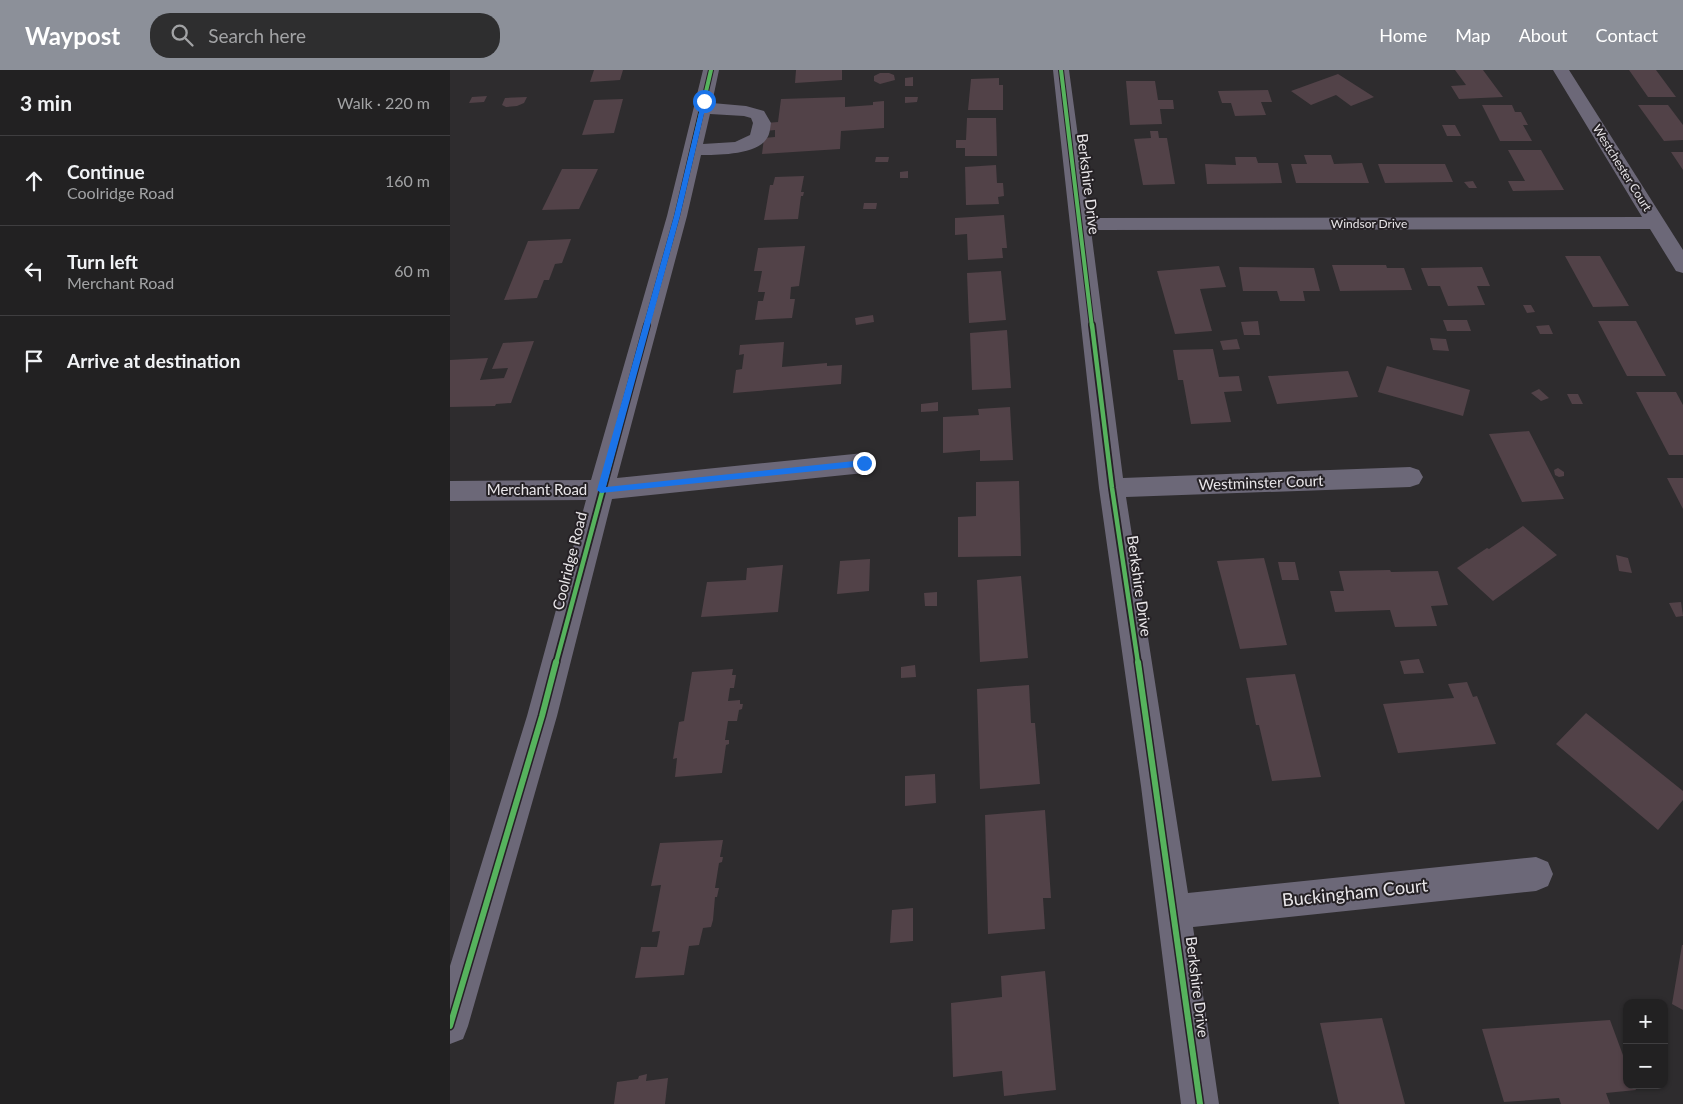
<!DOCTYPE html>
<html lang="en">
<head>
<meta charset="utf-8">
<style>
  body { margin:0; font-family:Lato,sans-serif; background:#2e2e2f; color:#f1f3f6 }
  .controls { position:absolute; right:15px; bottom:15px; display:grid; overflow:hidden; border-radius:10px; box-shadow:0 1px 4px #0004 }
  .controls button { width:45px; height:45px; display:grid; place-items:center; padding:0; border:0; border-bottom:1px solid #3f3e40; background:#222122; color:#f1f3f6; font:25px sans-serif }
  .stop { position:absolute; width:15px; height:15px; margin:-11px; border:4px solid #1a73e8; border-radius:50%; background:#fff }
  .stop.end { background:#1a73e8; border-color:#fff; box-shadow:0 1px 5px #0008 }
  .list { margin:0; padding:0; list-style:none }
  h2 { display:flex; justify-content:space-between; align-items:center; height:65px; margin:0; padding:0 20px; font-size:21px }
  h2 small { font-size:16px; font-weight:400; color:#a2a3a5 }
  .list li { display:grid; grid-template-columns:32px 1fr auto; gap:15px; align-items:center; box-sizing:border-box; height:90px; padding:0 20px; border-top:1px solid #3f3e40 }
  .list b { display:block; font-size:19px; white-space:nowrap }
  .list p { margin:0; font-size:16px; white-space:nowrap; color:#a2a3a5 }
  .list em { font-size:16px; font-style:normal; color:#a2a3a5 }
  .icon { flex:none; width:28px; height:28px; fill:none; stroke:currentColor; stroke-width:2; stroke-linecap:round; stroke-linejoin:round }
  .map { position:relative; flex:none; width:1233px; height:1034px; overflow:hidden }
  header { display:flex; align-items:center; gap:30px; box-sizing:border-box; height:70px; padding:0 25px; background:#8c9099; color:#fff }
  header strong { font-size:24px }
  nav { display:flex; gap:28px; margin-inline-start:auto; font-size:18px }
  .search { width:350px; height:45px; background:#2e2e2f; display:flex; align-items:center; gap:12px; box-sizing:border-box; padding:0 18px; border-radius:20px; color:#a2a3a5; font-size:19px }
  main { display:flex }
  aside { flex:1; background:#222122 }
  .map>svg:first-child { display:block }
  .building { fill:#524248 }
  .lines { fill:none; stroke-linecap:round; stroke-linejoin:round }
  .minor { fill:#6c6878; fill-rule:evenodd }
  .cycleway-far2-casing { stroke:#252125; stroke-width:6 }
  .cycleway-far1-casing { stroke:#252125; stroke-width:8 }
  .cycleway-casing { stroke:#252125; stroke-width:9 }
  .cycleway-far2 { stroke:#56b35d; stroke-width:4 }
  .cycleway-far1 { stroke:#56b35d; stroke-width:4.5 }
  .cycleway { stroke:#56b35d; stroke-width:6 }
  .route { fill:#1a73e8 }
  .labels { text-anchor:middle; stroke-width:4; stroke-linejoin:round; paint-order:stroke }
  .far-street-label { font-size:12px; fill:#e9e6e9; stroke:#252125 }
  .street-label { font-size:15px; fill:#e9e6e9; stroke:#252125 }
  .near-street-label { font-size:18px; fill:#e9e6e9; stroke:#252125 }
</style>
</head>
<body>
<header>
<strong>Waypost</strong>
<div class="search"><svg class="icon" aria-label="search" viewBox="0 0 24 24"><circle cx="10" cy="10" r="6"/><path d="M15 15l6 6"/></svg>Search here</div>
<nav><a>Home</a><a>Map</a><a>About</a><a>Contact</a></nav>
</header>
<main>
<aside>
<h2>3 min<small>Walk · 220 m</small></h2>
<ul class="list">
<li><svg class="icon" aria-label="ahead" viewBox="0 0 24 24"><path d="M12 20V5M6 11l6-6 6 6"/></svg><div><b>Continue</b><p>Coolridge Road</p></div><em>160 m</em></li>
<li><svg class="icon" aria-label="left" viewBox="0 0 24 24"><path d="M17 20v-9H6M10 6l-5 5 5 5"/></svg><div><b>Turn left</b><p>Merchant Road</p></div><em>60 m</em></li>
<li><svg class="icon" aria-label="arrive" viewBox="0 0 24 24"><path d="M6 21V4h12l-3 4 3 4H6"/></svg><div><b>Arrive at destination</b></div></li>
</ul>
</aside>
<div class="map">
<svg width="1233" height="1034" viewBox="0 0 1233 1034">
  <rect width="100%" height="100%" fill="#2e2c2e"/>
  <path class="building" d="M144,0H173L170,10L140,12Z
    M346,0H392V10L345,13Z
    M1005,0H1033L1053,27L1009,29L1001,16L1016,15Z
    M1179,0H1206L1226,27H1198Z
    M430,3H439L444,5L445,10L430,14L424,11V6Z
    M888,4L924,27L901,36L886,25L861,35L841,21Z
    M463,7V16H455V8Z
    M549,8V15H553V40H518L521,9Z
    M676,11H705L708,30H723L724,39H710L712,54L680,55Z
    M818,20L822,32H811L816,45L785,46L781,33H772L768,21Z
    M37,26L34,32L19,33L22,27Z
    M77,27L74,33L67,36L56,37L52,35L55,28Z
    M395,27V37L423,35V32L434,31V58L391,61L390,79L312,84L314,68L325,67V60L315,61L316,53L328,52L331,29Z
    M455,27H468L467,32L455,33Z
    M173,29L164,63L132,65L144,30Z
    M1032,35H1062L1065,42H1071L1078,55H1073L1082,71H1050Z
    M1188,35H1218L1233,55V70L1214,71Z
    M517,48H546L547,86H515V78H506V70H516Z
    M992,55H1005L1011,66H997Z
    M700,61H708L709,68H717L725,114L693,115L684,69L701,68Z
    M1058,80H1091L1114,120L1063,121L1058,111H1075Z
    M1221,82H1233V100Z
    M854,85H881L884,94L912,93L919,113H846L841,94H857Z
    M426,87H439L438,92H425Z
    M785,87H806L808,93H828L832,113L757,114L755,94L786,95Z
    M928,94H995L1003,112L935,113Z
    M546,95L547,113H553L554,126L548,127L549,134L516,135L515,97Z
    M112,99H148L129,139L92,140Z
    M458,101V108H450V102Z
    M354,106L351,122H354L353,126H351L348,149L314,150L320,115H323L325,107Z
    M1023,111L1027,118H1019L1014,112Z
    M414,133H427L426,139H413Z
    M554,145L557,178H552L553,188L518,190L517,164L505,165V148Z
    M121,169L112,193L105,194L99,210H94L87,228L54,230L78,171Z
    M355,176L349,216L341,217L340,229H345L342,248L305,250L308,231H313L315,222H308L312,201H304L308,178Z
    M1115,186H1150L1179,236L1143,237Z
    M882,195H936L937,198H954L962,220L890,221Z
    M769,196L776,217L750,219L762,261L725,264L707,201Z
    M789,197L864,198L870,221H853L855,231H830L827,221H793Z
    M1032,197L1040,216H1027L1035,235L998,236L990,216H978L971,198Z
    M551,201L556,250L519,253L517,203Z
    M1073,235H1081L1085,242L1077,243Z
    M423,245L424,252L406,255L405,248Z
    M993,250H1017L1021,261H997Z
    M808,251L810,265H794L791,252Z
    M1148,251H1186L1216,306H1177Z
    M1099,255L1103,264H1090L1086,256Z
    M557,260L561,318L522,320L520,263Z
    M980,268L996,269L999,281L983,280Z
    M787,269L790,279L773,280L770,271Z
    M84,271L61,333L46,334L45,336L0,337V290L38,288L30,310L54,308L58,298L42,299L53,273Z
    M334,272L332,297L377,293V296L392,295L391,314L283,323L286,300L292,299L294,284L289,285L290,275Z
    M763,279L769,307L789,306L792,321L774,322L781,352L741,354L733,310H728L723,280Z
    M937,296L1020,320L1013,346L928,322Z
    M898,301L908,327L827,334L818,306Z
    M1089,319L1099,328L1091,331L1081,323Z
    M1186,322H1226L1233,335V385H1219Z
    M1117,324H1128L1133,334H1122Z
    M488,332V341L471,342V334Z
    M560,337L563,390L530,391V380L493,383V347L529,345L528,339Z
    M1079,361L1114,429L1072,432L1039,364Z
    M1108,398L1114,402V406L1109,407L1105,405L1104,400Z
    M1217,408H1233V439Z
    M569,411L571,486L508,487V447L526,446V412Z
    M1073,456L1107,485L1043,531L1007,498L1037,478L1039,479Z
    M1166,485L1178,488L1182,503L1169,501Z
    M814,488L837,575L790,579L767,491Z
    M420,489L419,521L387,524L390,491Z
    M828,492H845L849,510H832Z
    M333,495L328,542L251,547L257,512L296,510L297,498Z
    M940,500L941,502L988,501L998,535L981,536L987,556L945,557L940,540L885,542L880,521H894L889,501Z
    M571,506L578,588L530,592L527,510Z
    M487,522V536H475L474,523Z
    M1231,532L1233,546L1226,547L1219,533Z
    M969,589L974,603L954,604L950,591Z
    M465,595L466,607L451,608V597Z
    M283,599L282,605H286L284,618H280L278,631L290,630V634H293L292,639L289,640L287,651H278L275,670H279V674L276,675L272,703L225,707L227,688L223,689L229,652L234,651L242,602Z
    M845,604L871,707L822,711L809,655H806L796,608Z
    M1017,612L1023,627L1027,626L1046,674L948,683L933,634L1004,628L998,614Z
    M579,615L581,653H585L590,714L530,719L527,619Z
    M1136,643L1233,721V730L1208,760L1106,674Z
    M485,704L486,733L455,736V706Z
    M595,740L601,828H593L595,859L538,864L535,745Z
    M273,770L270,787H273L272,792L269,793L265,818H269L267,827H265L263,850L261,857L253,858L249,875L239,876L234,905L185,908L191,877H207L210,861L202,862L211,815L201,816L210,773Z
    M463,838V871L440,873L442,840Z
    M1232,875H1233V940L1222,934Z
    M595,901L606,1020L554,1026L552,1001L503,1007L501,933L552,927L551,906Z
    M932,948L955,1034H889L870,953Z
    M1160,950L1177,996V1015H1184L1186,1020L1156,1023L1160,1034H1111L1109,1028L1054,1032L1032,959Z
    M197,1004L196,1011L218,1008L215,1034H164L167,1012L188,1009L189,1006Z"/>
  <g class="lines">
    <path class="minor" d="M253,0H269L262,33L296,36L314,41L321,53C320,58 320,64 317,68C308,85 267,85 251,85L237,146L167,408L414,383L423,386L426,393L423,400L414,403L162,429L107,646L18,956L13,969L0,974V896L77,646L136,430L0,431V411L141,410L217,146ZM260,44L294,46L301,48L303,53L300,65L285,72L253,74Z
      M603,0H619L639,148L1192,147L1103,0H1119L1233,180V203L1226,201L1200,159L641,160L673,408L960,397L969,400L973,407L969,414L960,417L676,427L738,823L1086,787L1098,792L1103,804L1098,816L1086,821L743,857L769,1034H731L691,716L649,418Z"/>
    <defs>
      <path id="cycleway-far2" d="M611,0L642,257
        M196,257L227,146L261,0"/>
      <path id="cycleway-far1" d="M642,255L662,418L688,593
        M106,593L197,255"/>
      <path id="cycleway" d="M688,592L750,1034
        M0,956L92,646L106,592"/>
    </defs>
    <use href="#cycleway-far2" class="cycleway-far2-casing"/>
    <use href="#cycleway-far1" class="cycleway-far1-casing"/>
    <use href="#cycleway" class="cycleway-casing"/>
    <use href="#cycleway-far2" class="cycleway-far2"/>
    <use href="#cycleway-far1" class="cycleway-far1"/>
    <use href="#cycleway" class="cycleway"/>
  </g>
  <path class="route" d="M252,30L257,31L230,146L156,417L414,390L417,393L414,396L151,423L147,420L224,146Z"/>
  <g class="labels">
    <g class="far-street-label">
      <text transform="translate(1172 98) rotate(58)" y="4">Westchester Court</text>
      <text x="919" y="158">Windsor Drive</text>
    </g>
    <g class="street-label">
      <text transform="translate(638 114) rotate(83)" y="5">Berkshire Drive</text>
      <text transform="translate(811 413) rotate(-2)" y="5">Westminster Court</text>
      <text x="87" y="425">Merchant Road</text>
      <text transform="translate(120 491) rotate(-76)" y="5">Coolridge Road</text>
      <text transform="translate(689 516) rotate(82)" y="5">Berkshire Drive</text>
      <text transform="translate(747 917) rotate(83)" y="5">Berkshire Drive</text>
    </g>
    <g class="near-street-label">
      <text transform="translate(905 823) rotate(-6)" y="6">Buckingham Court</text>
    </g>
  </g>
</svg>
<div class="controls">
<button>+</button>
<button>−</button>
</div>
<div class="stop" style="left:254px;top:31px"></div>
<div class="stop end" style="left:414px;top:393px"></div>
</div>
</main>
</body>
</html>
